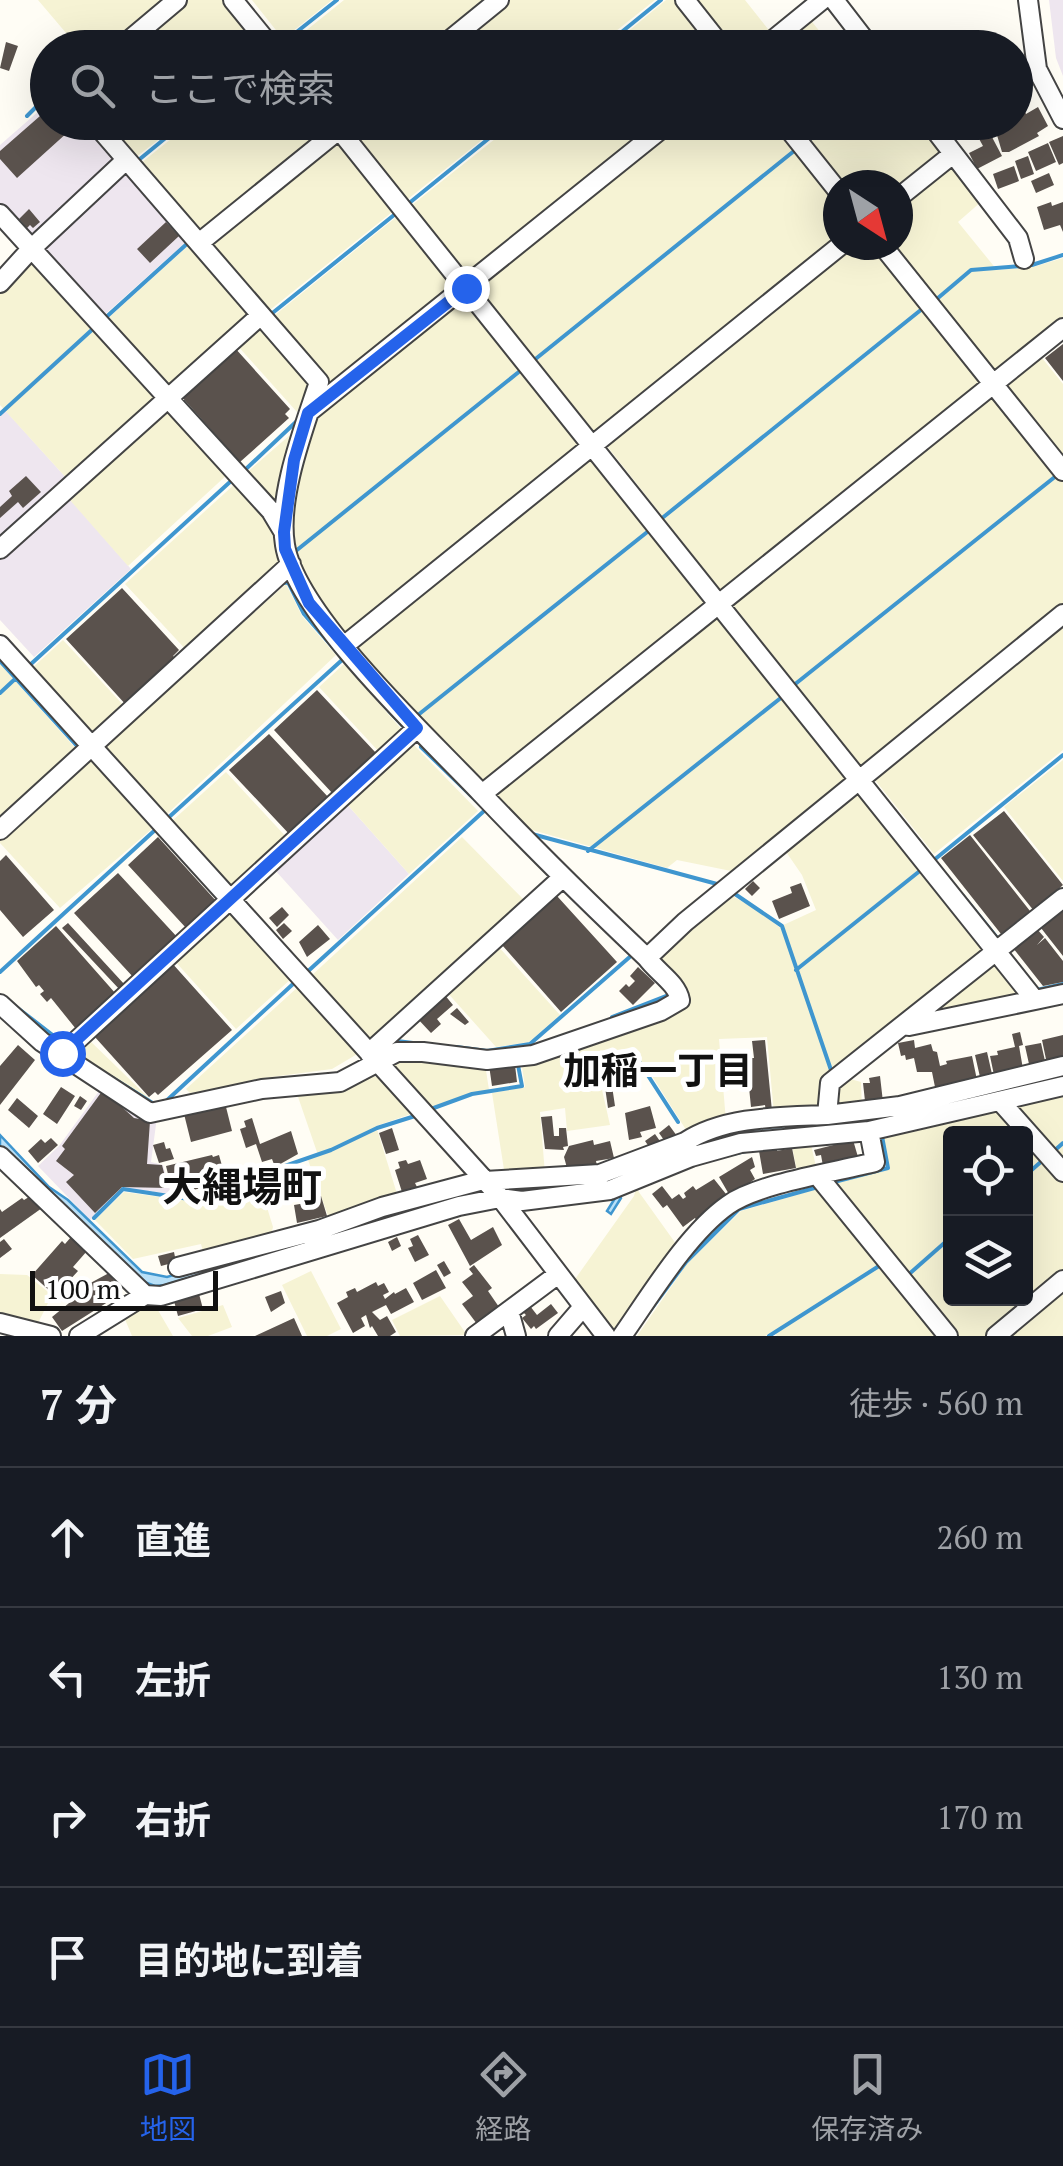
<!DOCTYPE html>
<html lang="ja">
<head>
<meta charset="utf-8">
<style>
  body { margin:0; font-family:"PT Serif","Noto Sans JP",serif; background:#20242c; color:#f1f3f6 }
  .controls { position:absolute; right:30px; bottom:30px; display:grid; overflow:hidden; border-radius:10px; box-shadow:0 10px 40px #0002 }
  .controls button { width:90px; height:90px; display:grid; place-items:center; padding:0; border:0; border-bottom:2px solid #363941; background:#171b24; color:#f1f3f6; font:50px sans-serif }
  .compass { position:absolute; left:823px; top:170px; width:90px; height:90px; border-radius:50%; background:#171b24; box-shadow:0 10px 40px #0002; rotate:144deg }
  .scale { position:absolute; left:30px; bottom:25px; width:188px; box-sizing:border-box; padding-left:10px; border:5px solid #111; border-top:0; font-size:28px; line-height:35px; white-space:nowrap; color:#111; -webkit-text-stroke:8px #fff; paint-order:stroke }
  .stop { position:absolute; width:30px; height:30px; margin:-22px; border:8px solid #2563eb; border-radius:50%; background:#fff }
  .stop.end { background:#2563eb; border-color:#fff; box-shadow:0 2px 10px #0008 }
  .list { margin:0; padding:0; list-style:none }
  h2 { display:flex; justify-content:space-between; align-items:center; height:130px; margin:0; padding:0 40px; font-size:42px }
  h2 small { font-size:32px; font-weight:400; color:#9ea1a6 }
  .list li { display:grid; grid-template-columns:65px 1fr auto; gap:30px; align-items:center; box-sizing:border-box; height:140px; padding:0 40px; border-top:2px solid #363941 }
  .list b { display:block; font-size:38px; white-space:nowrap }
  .list em { font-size:32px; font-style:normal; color:#9ea1a6 }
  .icon { flex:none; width:55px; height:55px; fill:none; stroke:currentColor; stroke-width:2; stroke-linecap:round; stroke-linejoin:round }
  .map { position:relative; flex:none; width:1063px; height:1336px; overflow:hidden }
  .search { position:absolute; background:#171b24; box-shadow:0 10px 40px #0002; left:30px; right:30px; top:30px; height:110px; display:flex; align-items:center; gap:25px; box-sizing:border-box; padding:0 35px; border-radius:55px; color:#9ea1a6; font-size:38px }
  .sheet { height:690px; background:#171b24 }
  nav { display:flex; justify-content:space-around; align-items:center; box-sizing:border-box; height:140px; border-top:2px solid #363941; background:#171b24; font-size:28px; color:#9ea1a6 }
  nav a { display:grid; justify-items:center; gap:5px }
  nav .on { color:#2563eb }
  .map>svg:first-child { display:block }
  .industrial { fill:#eee6ef }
  .farmland { fill:#f6f3d4 }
  .water { fill:#b9e0f7; stroke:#3f96cf; stroke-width:2.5 }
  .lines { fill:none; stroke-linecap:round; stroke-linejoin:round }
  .stream { stroke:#3f96cf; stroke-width:4 }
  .building { fill:#5a524d }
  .minor-casing { stroke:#444; stroke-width:22 }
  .minor { stroke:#fff; stroke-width:18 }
  .route { stroke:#2563eb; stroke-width:12 }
  .labels { text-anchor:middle; stroke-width:10; stroke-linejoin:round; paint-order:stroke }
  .neighbourhood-label { font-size:38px; font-weight:bold; fill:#111; stroke:#fff }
  .quarter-label { font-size:40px; font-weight:bold; fill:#111; stroke:#fff }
</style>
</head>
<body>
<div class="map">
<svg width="1063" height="1336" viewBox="0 0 1063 1336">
  <rect width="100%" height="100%" fill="#fffdf5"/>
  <path class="industrial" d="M1049,0H1063V76L1056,58Z
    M47,104L48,122L83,123L116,160L28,238L0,204V145Z
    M123,169L187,241L101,318L36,247Z
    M5,410L69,481L0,543V414Z
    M69,498L131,569L34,657L0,620V560Z
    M345,802L409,874L338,940L274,869Z
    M102,1087L157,1117L151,1162L163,1165L171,1194L123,1188L90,1220L38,1166L59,1146Z"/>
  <path class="farmland" d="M38,0H166L107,48L78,47Z
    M184,0H227L266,48H124Z
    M252,0H332L283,39Z
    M344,0H492L433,47L289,48L288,45Z
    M507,0H655L596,47L448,48Z
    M666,0H678L717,48H608Z
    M696,0H745L772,34L755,47H734Z
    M809,18L832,47L771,48Z
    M327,122L330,127L200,237L136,167L191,123Z
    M355,122L503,123L408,199L349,127Z
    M98,123H180L131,161Z
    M515,123H665L471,277L412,205Z
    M679,123H775L838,200V242L597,435L476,285Z
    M796,123H923L946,152L898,193V185H841L806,141L808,138Z
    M335,138L396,209L265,314L206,242Z
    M952,162L982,201L958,222L997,270L1033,267L1063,258V320L996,374L890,245H898V204Z
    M400,214L457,284L331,389L270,319Z
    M190,244L252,316L171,390L105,321Z
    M849,245H877L981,378L980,388L723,593L603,441Z
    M29,256L157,396L158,401L69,481L0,405V289Z
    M461,296L466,297L586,443L350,637L343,635L322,607L292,549L291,511L300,456L313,417Z
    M257,325L309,384L297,412L236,344Z
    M1038,353L1063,384V460L1002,382Z
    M986,396H995L1063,482V606L863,768L730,601Z
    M170,407L229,473L128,566L69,499Z
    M298,428L280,514L244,475Z
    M589,451L712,600L487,784L481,783L355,646Z
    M237,482L275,528L282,564L188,652L125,584Z
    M286,584L302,616L336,655L166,815L102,749Z
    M718,610L851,780L736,872L677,860L667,868L532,830H523L494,796V791Z
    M1063,620V750L934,854L871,775Z
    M63,640L126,708L95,737L31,669Z
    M0,664L78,751L0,822Z
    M344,664L404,732L381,754L319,687Z
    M411,742L478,811L409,874L345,802Z
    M87,758H93L154,827L60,908L0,843V838Z
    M1063,760V881L1004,807Z
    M226,772L289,840L238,887L231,886L172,821Z
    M855,787L991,947L904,1022L817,1111L774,1114L767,1037L719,1039L726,1121L688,1133L645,1065L600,1081L610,1125L567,1131L565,1108L540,1112L545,1174L505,1176L492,1093L525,1087L521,1060L679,1007L653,960L725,892L754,908L779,927L816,910L802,875L782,846Z
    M462,837L528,904L369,1042L311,976Z
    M225,913H233L292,978L236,1029L173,959Z
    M497,945L560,1015L529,1042L496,1047L445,990Z
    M997,957L1027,994L927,1014Z
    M299,986L359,1053L332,1069L256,1079L224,1088L190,1093L186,1089Z
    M86,1037L154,1103L76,1052Z
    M396,1058L485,1064L489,1090L470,1093L429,1109L387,1062Z
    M364,1076L381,1077L414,1113L376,1126L398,1197L330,1221L308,1160L318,1155L296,1091Z
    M847,1078L861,1082L862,1110L834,1112L833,1089Z
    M1063,1094V1165L1009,1106Z
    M1001,1111L1021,1133L950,1134V1298H1026V1139L1063,1180V1272L987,1336H955L829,1184L890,1169L883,1137Z
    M810,1140L817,1171L798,1176L791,1141Z
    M258,1178L273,1227L271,1235L204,1255L201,1244L133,1259L95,1220L124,1192L190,1201Z
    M636,1188L679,1248L613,1334L573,1282L634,1196Z
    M820,1188L941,1336H777L773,1331L765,1336H637L687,1264L741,1211Z
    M311,1271L341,1329L327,1336H307L282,1285Z
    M0,1274L27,1275L52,1295L36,1327L0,1318Z
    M1063,1285V1336H1003Z
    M440,1296L467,1335L400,1336L392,1320Z
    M155,1305L173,1336H132L124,1317L139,1308Z
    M223,1305L232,1327L208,1336H192L178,1318Z"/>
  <path class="water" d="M1063,1071V1081L615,1181L621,1198L611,1214L607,1211L617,1195L582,1188L518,1192L503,1190L463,1196L165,1285L155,1286L139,1280L0,1147V1135L49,1187L68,1200L142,1272L167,1277L464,1188L588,1181L709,1135Z"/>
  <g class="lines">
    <path class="stream" d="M279,46L337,0
      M602,48L661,0
      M27,116L48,95
      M809,140L831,122
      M135,163L185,122
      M408,204L509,122
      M1031,262L1032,265L1063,255
      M938,298L971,270L1022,266
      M270,315L399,211
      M104,319L189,242
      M533,361L794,151
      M0,414L95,327
      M247,468L298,420
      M661,519L922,309
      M297,550L520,371
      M283,583L288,582L304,614L343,659
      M0,661L77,746
      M31,664L231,481
      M794,685L1056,476
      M0,693L15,679
      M389,711L403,726
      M418,715L651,529
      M421,747L491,815
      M168,818L342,660
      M532,834L717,884
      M588,851L782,697
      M934,860L1063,755
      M732,892L782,926L832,1073
      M963,896L998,939
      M796,970L921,870
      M0,972L154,831
      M306,973L484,811
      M1035,987L1037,990L1063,984
      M15,1006L59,1040
      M612,1017L671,994
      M456,1047L487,1051L530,1044L632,955
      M388,1048L397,1041L421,1044
      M638,1060L678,1122
      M111,1077L154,1104
      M164,1103L293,984
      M431,1109L472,1094L522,1086L518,1065
      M1054,1151L1063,1143
      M1026,1175L1043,1160
      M834,1182L888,1168L882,1136
      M94,1218L123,1189L189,1199L331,1150L377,1128L415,1116
      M908,1275L950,1238
      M646,1316L686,1262L739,1209L818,1187
      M769,1336L879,1266"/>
  </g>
  <path class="building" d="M6,42L18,46L9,71L0,68Z
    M1038,107L1048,126L1037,133L1039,136L1009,152H1002L994,125L1016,122V114L1024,109L1026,114Z
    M48,109V122H79L17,178L0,159V151Z
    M965,122H995L987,127L991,125L993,129L990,130L993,139L1002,156L977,169L969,153L983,146L978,137L983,135L977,125L969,130Z
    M1063,136V163L1059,165L1049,142Z
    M1048,143L1056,162L1036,171L1028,152Z
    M1028,156L1034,174L1021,179L1015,161Z
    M1014,166L1019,181L998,189L993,174Z
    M1049,173L1054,185L1036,193L1031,181Z
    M1051,202L1052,206L1063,202V232L1060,225L1044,230L1037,207Z
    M29,209L40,222L33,228L30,225L27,228L19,219Z
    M166,222L179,236L150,263L137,249Z
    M1063,344V381L1045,358Z
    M234,347L290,409L285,414L289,418L240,462L180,395Z
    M26,476L41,492L23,508L18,502L0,518V507L12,496L9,491Z
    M122,588L179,650L173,656L177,660L127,706L66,639Z
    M317,690L376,753L333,794L274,730Z
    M269,734L330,799L291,836L229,770Z
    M1004,811L1063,885L1034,911L973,835Z
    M970,835L1030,911L1001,934L941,858Z
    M158,837L217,902L187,929L128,865Z
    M6,855L54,910L23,937L0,910V861Z
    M118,873L178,938L134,978L74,913Z
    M753,881L760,888L752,896L745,889Z
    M801,883L810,906L779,919L772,901L792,893L790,887Z
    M557,896L617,962L561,1012L502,945Z
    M282,907L289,915L277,927L269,918Z
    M1063,911V956L1041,928Z
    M68,923L125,985L120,990L62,928Z
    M284,923L292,931L283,939L276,930Z
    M318,925L330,939L307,957L299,942Z
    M56,926L116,994L76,1029L51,998L47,1002L40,994L44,991L39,985L36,987L17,961Z
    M1037,929L1044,937L1037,945L1045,938L1063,961V982L1043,986L1013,948Z
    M171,962L232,1030L158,1095L155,1092L149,1097L94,1036L126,1008L123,1005Z
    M638,967L655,983L633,1005L619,991L626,984L629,987L635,981L630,976Z
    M444,994L453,1005L437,1019L441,1024L431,1033L416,1017Z
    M457,1008L469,1022L465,1025L450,1014Z
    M1020,1032L1023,1045L1019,1046L1023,1069L994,1075L990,1056L998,1055L997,1051L1015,1047L1012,1034Z
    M1063,1035V1061L1047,1064L1042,1040Z
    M765,1040L772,1111L766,1112L765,1105L751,1107L746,1058H754L752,1041Z
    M914,1040L915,1048L931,1044L933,1051L937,1052L940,1066L947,1064L946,1061L972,1056L977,1080L952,1089L951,1084L935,1087L932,1072H917L914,1058L906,1060L905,1055L901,1056L898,1043Z
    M1041,1043L1045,1061L1029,1064L1025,1046Z
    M18,1045L35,1060L0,1105V1066Z
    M987,1052L992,1074L980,1077L975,1055Z
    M489,1065H515L517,1082L492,1086Z
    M880,1076L883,1102L865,1101L863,1083H870L869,1078Z
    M612,1086L615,1106L608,1108L605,1087Z
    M61,1087L75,1096L57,1124L43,1114Z
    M103,1090L134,1118L150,1121L147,1164L162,1165L168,1188L122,1187L95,1213L66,1182L74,1175L56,1161L65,1149L62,1146Z
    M80,1096L87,1101L81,1110L74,1106Z
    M17,1098L38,1116L29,1128L8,1110Z
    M225,1103L232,1131L191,1142L184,1114Z
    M650,1106L656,1128L640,1132L642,1137L629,1140L625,1113Z
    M552,1116L554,1136H559V1128H566L568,1146L563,1147L564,1150L545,1149L541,1117Z
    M252,1118L260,1144L291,1131L298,1154L275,1167L272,1159L262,1162L256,1144L246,1148L240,1129L246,1127L244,1121Z
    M669,1125L677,1136L666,1143L659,1133Z
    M392,1128L399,1150L386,1154L379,1133Z
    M655,1134L662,1144L652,1151L645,1141Z
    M51,1138L58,1145L38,1163L28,1151L41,1139L45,1143Z
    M593,1140L594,1145L610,1141L614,1158L596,1161L597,1166L567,1168L564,1157L569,1146Z
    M853,1140L858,1157L823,1166L821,1155L816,1156L814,1150Z
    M164,1142L166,1149L170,1148L174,1159L159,1163L153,1145Z
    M777,1148V1151L792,1148L796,1168L763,1174L759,1151Z
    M212,1155L213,1157L219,1155L224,1173L204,1183L205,1187L193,1190L191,1184L172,1190L166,1166Z
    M752,1157L755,1167L750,1170L755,1179L730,1196L719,1177Z
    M406,1160L408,1164L420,1160L427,1179L415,1183L417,1187L402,1192L395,1170L400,1168L398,1162Z
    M302,1171L303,1174L309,1172L314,1187L298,1192L289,1175Z
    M714,1179L726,1194L719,1199L721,1201L698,1223L695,1218L683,1227L667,1205L663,1208L652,1194L662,1186L672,1199L679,1194L683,1199L686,1197L684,1193L693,1186L696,1190Z
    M32,1195L42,1208L0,1238V1209L2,1212L22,1198L24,1200Z
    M321,1196L327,1216L297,1223L294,1205L317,1201L316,1197Z
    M459,1219L471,1240L493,1227L502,1245L470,1266L448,1225Z
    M418,1235L429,1255L415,1262L408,1248L413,1246L410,1239Z
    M71,1237L87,1251L73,1267L78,1271L67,1283L63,1280L51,1292L32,1275L62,1241L65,1244Z
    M397,1237L401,1246L392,1251L388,1242Z
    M4,1239L12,1249L0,1258V1242Z
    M174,1252L176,1262L161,1266L158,1256Z
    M444,1261L451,1273L444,1277L437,1265Z
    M474,1265L492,1288L488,1291L499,1307L477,1324L462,1304L473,1296L462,1282L473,1274L469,1269Z
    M436,1270L446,1288L422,1300L413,1283Z
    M109,1273L122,1293L62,1331L52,1317L85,1290L83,1287Z
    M376,1282L378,1286L384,1283L389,1292L383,1295L385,1299L394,1292L395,1294L406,1288L414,1302L391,1314L386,1305L372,1312L380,1320L387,1316L396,1332L390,1336H378L372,1326L370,1328L366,1315L361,1318L365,1326L353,1333L337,1303L348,1297L346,1292L355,1288L357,1292Z
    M281,1291L285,1303L271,1312L265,1297Z
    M199,1294L203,1309L178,1316L174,1301Z
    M551,1304L558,1313L536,1329L534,1326L531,1329L522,1318L526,1315L523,1312L530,1306L537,1315Z
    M294,1318L302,1336H255Z"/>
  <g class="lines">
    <defs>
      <path id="minor" d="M233,0L272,48
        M685,0L723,48
        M834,0L871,48
        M1028,0L1037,69L1063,119
        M120,48L177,0
        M440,48L499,0
        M763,48L822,0
        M333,122L1035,1000L1063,994
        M783,122L838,191
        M929,122L1018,238L1024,259
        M898,198L953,154
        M0,214L271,511L283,531
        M199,243L346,124
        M882,245L1063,471
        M0,283L31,249L126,160
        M309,412L670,122
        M0,549L261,315
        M0,645L499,1196L606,1336
        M345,645L841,245
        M482,794L1063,328
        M0,830L291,564
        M647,958L685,922L1063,614
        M0,1004L42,1042L150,1113L262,1089L340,1082L397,1052H423L487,1060L533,1055L661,1011L680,1000C677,983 657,972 647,958C590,904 534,849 480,792C429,738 296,615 285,545C277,497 304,428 319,382L94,122
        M909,1026L1035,1000
        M63,1053L417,728
        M369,1053L562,878
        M1000,1101L1063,1172
        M827,1115L900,1106L1063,1066
        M0,1156L145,1295
        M691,1157L685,1142C725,1116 781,1117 827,1115L830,1083L1063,898
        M818,1176L948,1336
        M485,1181L600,1174L685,1142
        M178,1267L319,1230L382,1207L483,1180
        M509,1311L516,1336
        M0,1323L51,1336
        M79,1336L145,1295L161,1296L459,1206L500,1198L522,1201L610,1190L691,1157L741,1143L869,1131L1063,1086
        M475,1336L557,1275
        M558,1336L583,1307
        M622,1336C650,1296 688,1233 728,1205C759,1183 836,1172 875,1162L869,1131
        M996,1336L1063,1280"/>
    </defs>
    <use href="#minor" class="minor-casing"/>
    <use href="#minor" class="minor"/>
  </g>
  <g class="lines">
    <path class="route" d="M62,1053L417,728L309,603L285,549L284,532L294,460L308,413L466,288"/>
  </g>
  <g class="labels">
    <g class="neighbourhood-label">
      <text x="658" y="1084">加稲一丁目</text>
    </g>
    <g class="quarter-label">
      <text x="242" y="1201">大縄場町</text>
    </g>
  </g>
</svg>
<div class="controls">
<button><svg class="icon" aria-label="locate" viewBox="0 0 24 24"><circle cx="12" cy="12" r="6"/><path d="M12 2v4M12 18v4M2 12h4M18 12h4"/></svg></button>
<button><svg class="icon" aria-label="layers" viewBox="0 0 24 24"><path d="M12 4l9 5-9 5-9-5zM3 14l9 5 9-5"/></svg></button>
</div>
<svg class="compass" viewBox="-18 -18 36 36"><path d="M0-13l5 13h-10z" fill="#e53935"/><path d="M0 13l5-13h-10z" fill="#9ea1a6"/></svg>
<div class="scale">100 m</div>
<div class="stop" style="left:62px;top:1053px"></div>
<div class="stop end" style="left:466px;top:288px"></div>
<div class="search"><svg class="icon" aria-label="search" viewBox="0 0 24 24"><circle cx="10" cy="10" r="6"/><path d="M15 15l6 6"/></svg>ここで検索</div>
</div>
<section class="sheet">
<h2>7 分<small>徒歩 · 560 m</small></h2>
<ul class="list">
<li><svg class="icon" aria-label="ahead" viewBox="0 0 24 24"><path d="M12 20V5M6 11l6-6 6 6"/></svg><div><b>直進</b></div><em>260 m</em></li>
<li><svg class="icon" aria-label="left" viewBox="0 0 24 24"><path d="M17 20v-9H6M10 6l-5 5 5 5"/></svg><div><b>左折</b></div><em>130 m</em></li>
<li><svg class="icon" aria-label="right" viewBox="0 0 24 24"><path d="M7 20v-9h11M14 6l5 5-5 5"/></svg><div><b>右折</b></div><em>170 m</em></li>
<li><svg class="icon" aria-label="arrive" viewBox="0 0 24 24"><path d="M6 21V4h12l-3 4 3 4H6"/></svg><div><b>目的地に到着</b></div></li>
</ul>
</section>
<nav>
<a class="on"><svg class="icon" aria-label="map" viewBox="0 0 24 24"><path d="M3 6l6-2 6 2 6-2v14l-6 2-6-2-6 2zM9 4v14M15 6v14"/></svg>地図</a>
<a><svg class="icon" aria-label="directions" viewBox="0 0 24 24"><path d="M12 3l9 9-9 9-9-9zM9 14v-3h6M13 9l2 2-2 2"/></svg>経路</a>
<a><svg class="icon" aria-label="saved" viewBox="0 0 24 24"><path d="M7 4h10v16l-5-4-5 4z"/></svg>保存済み</a>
</nav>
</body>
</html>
